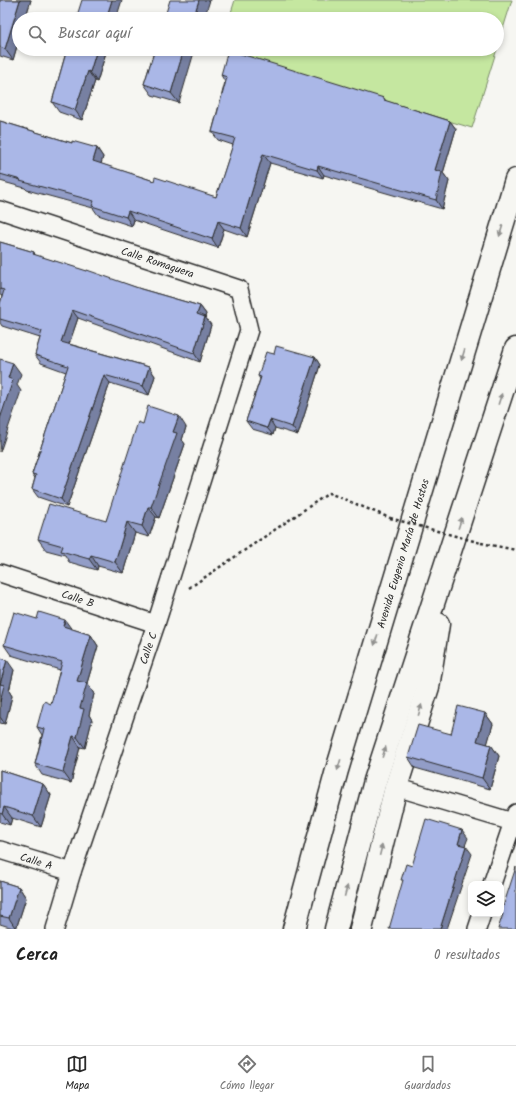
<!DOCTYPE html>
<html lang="es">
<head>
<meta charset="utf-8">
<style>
  body { margin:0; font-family:Kalam,sans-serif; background:#f6f6f6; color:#222 }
  .controls { position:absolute; right:12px; bottom:12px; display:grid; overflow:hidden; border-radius:8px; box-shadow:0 2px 6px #0003 }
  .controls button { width:36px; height:36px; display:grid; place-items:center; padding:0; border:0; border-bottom:1px solid #e0e0e0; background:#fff; color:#222; font:20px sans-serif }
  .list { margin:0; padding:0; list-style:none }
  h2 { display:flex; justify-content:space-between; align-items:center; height:52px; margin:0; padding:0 16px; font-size:17px }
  h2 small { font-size:13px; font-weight:400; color:#767676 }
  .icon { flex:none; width:22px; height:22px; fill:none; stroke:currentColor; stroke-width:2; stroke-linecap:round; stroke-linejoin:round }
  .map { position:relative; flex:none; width:516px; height:929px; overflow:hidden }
  .search { position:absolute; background:#fff; box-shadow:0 2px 6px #0003; left:12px; right:12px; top:12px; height:44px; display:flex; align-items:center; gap:10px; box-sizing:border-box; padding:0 14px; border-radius:22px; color:#767676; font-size:15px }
  .sheet { height:116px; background:#fff }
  nav { display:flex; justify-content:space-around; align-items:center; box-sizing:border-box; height:56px; border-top:1px solid #e0e0e0; background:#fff; font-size:11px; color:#767676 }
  nav a { display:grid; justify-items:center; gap:2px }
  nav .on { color:#2b2b2b }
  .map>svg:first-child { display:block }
  .green { fill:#c5e7a0; stroke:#788966 }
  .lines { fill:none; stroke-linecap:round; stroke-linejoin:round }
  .minor-casing { stroke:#2b2b2b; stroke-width:20 }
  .trunk-casing { stroke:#2b2b2b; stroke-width:25 }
  .path { stroke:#2b2b2b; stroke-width:2.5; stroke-dasharray:3 3; stroke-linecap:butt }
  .minor { stroke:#f6f6f2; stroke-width:17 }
  .trunk { stroke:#f6f6f2; stroke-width:22 }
  .path-bridge { stroke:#2b2b2b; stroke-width:2.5; stroke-dasharray:3 3; stroke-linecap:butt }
  .wall { fill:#929dc7; stroke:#2b2b2b }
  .shaded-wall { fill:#7780a2; stroke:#2b2b2b }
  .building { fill:#aab7e7; stroke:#2b2b2b }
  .oneway { fill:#90908e }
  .labels { text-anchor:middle; stroke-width:3; stroke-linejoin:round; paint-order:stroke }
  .street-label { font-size:11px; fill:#2b2b2b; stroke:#f6f6f2 }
</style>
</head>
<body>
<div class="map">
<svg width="516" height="929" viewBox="0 0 516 929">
  <rect width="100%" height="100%" fill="#f6f6f2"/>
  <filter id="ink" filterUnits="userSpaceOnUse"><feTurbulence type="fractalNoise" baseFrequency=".025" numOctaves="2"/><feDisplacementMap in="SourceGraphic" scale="8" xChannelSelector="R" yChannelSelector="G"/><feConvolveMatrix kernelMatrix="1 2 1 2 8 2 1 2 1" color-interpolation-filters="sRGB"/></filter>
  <g filter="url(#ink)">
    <path class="green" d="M235,0H512L497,48V19H229Z
      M220,49H497L472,128L219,52Z"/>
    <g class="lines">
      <defs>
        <g id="minor">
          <path id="s1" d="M0,210L239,289L249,330L156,624L72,872L55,929"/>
          <path id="s2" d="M0,573L156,624"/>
          <path d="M396,787L516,823"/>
          <path id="s3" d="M0,850L72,872"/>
          <path d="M492,884L516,813"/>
          <path d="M477,929L482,914"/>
        </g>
        <g id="trunk">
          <path id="s4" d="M294,929L337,770L516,180"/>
          <path d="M336,929L375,781L516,349"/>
          <path d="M361,929L396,787L428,687L438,624"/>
        </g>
      </defs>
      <use href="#minor" class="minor-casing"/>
      <use href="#trunk" class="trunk-casing"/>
      <path class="path" d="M481,543L516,550
        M189,588L329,493L390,518"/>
      <use href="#minor" class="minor"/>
      <use href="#trunk" class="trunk"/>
      <path class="path-bridge" d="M390,518L481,543"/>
    </g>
    <path class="wall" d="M0,0H31L25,19H19V39L13,60L0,56Z
      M67,49H107L97,82L95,81L82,120L59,112L52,102Z
      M155,49L179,103L152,95L144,84Z
      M221,75L384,98L386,101L450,121L456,129L443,173L449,181L442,209L324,175L323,178L270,163L247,237L224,229L218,248L134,220L132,226L98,215L93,208L27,190L25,188L0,181V121L72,143L97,148L103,157L101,164L154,181L216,197L233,145L218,140L212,132L225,82Z
      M0,242L34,252L35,255L141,289L200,306L206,314L205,317L211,325L200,362L78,318L69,344L149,367L155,376L149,395L110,383L67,507L38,497L32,489L35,478L32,474L66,372L41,363L35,355L40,338L2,326L0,323V304L2,296L0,295Z
      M274,354L315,357L320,365L298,435L275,428L273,435L252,429L246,421L260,379L258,376Z
      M143,424L186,427L182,440L185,444L159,518L156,517L149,537L135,533L123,573L98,566L97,570L69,562L65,555L46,550L38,539L106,521Z
      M72,629L91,635L98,646L87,683L94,694L89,715L92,720L85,748L80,747L71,783L42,775L35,764L42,735L37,727L51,704L60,670L11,655L4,645Z
      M0,658L14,670L9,691L12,696L5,724L0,723Z
      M485,713L493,724L487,744L491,745L499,756L490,789L415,768L408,757L451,734Z
      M0,770L43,784L51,795L41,827L12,818L10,825L0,822Z
      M0,881L19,887L26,898L16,929L0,924Z"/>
    <path class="shaded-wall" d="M20,0H31L25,19H19V39L13,60L5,49Z
      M112,0H122L116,19H106Z
      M199,0H210L204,19H193Z
      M97,49H107L97,82L90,72Z
      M184,49H195L179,103L171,93Z
      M88,71L95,81L82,120L75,110Z
      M450,121L456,129L443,173L449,181L442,209L436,200L435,170Z
      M97,148L103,157L99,170L93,161Z
      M263,154L270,163L247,237L241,228Z
      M318,166L324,175L323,178L317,170Z
      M128,211L134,220L132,226L126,217Z
      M218,221L224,229L218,248L212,239Z
      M200,306L206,314L203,323L197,314Z
      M72,310L78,318L67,350L61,342Z
      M205,317L211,325L200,362L194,353Z
      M315,357L320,365L298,435L292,427Z
      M13,363L21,374L17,385L21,391L0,452V419L8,378Z
      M149,367L155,376L149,395L143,386Z
      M104,375L110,383L67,507L61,499Z
      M179,416L186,427L182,440L185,444L159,518L151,507L173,432Z
      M270,420L275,428L273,435L267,428Z
      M148,507L156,517L149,537L142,526Z
      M127,522L135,533L123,573L115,562Z
      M91,555L98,566L97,570L89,559Z
      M65,620L73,631L63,626Z
      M91,635L98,646L87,683L94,694L89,715L92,720L85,748L77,737L80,708L77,681Z
      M7,660L14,670L9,691L12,696L5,724L0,717V684Z
      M485,713L493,724L485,752L477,741Z
      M73,736L80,747L71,783L63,772Z
      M491,745L499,756L490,789L482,778Z
      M43,784L51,795L41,827L33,816Z
      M4,807L12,818L10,825L2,814Z
      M462,830L468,838L463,851L458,844Z
      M466,846L472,854L447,929H440Z
      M19,887L26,898L16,929L9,918Z"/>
    <path class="building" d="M0,0H20L5,49L0,47Z
      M82,0H112L106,19H76Z
      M170,0H199L193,19H164Z
      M67,49H97L90,72L88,71L75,110L52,102Z
      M155,49H184L171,93L144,84Z
      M228,50L384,98V100L450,121L435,170L442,172L436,200L318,166L317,170L263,154L241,228L218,221L212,239L128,211L126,217L92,206L94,201L20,181L21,180L0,174V121L72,143V141L97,148L93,161L154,181L155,177L216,197L235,138L212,132L227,77L221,75Z
      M0,242L34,252L33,254L87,271V270L141,289L200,306L197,314L205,317L194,353L72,310L61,342L149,367L143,386L104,375L61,499L32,489L36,475L32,474L68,366L35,355L42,331L0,319V304L4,290L0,289Z
      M276,346L315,357L292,427L270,420L267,428L246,421L261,377L258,376L266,352L274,354Z
      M0,359L13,363L8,378L13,380L0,419Z
      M148,406L179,416L173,432L177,433L151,507H148L142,526L127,522L115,562L91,555L89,559L61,551L63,546L38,539L49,504L106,521L138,422L143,424Z
      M14,612L37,619L39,612L65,620L63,626L91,635L77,681L87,683L80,708L84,709L77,737L73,736L63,772L35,764L44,729L37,727L44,701L51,704L62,662L4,645Z
      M0,658L7,660L0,684L4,685L0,702Z
      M458,706L485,713L477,741L491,745L482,778L408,757L418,725L451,734Z
      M0,770L43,784L33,816L4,807L2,814L0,813Z
      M426,819L462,830L458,844L466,846L440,929H389L403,880H401L406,864L412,866Z
      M516,867V929H498L503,914L501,913Z
      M0,881L19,887L9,918L0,916Z"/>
    <defs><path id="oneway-solid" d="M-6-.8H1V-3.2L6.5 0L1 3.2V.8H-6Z"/></defs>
    <g class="oneway">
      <use href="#oneway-solid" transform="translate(501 231) rotate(107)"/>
      <use href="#oneway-solid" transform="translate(463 355) rotate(107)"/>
      <use href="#oneway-solid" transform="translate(500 399) rotate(-72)"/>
      <use href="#oneway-solid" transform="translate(460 523) rotate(-72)"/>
      <use href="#oneway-solid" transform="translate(376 640) rotate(107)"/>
      <use href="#oneway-solid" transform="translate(420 710) rotate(-73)"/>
      <use href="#oneway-solid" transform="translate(384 752) rotate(-72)"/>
      <use href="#oneway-solid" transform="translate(339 765) rotate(107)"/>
      <use href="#oneway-solid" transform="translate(381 850) rotate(-76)"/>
      <use href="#oneway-solid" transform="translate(346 891) rotate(-75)"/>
    </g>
  </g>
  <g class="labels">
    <g class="street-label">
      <text dy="4" stroke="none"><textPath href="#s1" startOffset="166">Calle Romaguera</textPath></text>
      <text dy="4" stroke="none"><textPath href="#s4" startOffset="391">Avenida Eugenio María de Hostos</textPath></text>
      <text dy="4" stroke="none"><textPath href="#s2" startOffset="82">Calle B</textPath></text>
      <text transform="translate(148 648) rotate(-71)" y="4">Calle C</text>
      <text dy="4" stroke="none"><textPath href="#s3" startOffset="38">Calle A</textPath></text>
    </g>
  </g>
</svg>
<div class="controls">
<button><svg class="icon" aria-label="layers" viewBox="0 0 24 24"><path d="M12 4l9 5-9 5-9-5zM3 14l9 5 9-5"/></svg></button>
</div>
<div class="search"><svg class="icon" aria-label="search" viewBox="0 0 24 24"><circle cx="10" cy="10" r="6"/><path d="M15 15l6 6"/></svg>Buscar aquí</div>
</div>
<section class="sheet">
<h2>Cerca<small>0 resultados</small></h2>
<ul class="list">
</ul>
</section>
<nav>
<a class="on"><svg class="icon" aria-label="map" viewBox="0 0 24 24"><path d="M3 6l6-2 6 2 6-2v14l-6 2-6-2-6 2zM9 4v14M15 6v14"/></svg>Mapa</a>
<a><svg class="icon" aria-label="directions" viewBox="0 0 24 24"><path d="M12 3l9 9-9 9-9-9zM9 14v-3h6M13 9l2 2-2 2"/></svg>Cómo llegar</a>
<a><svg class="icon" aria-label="saved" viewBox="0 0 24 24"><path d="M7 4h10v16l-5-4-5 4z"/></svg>Guardados</a>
</nav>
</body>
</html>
